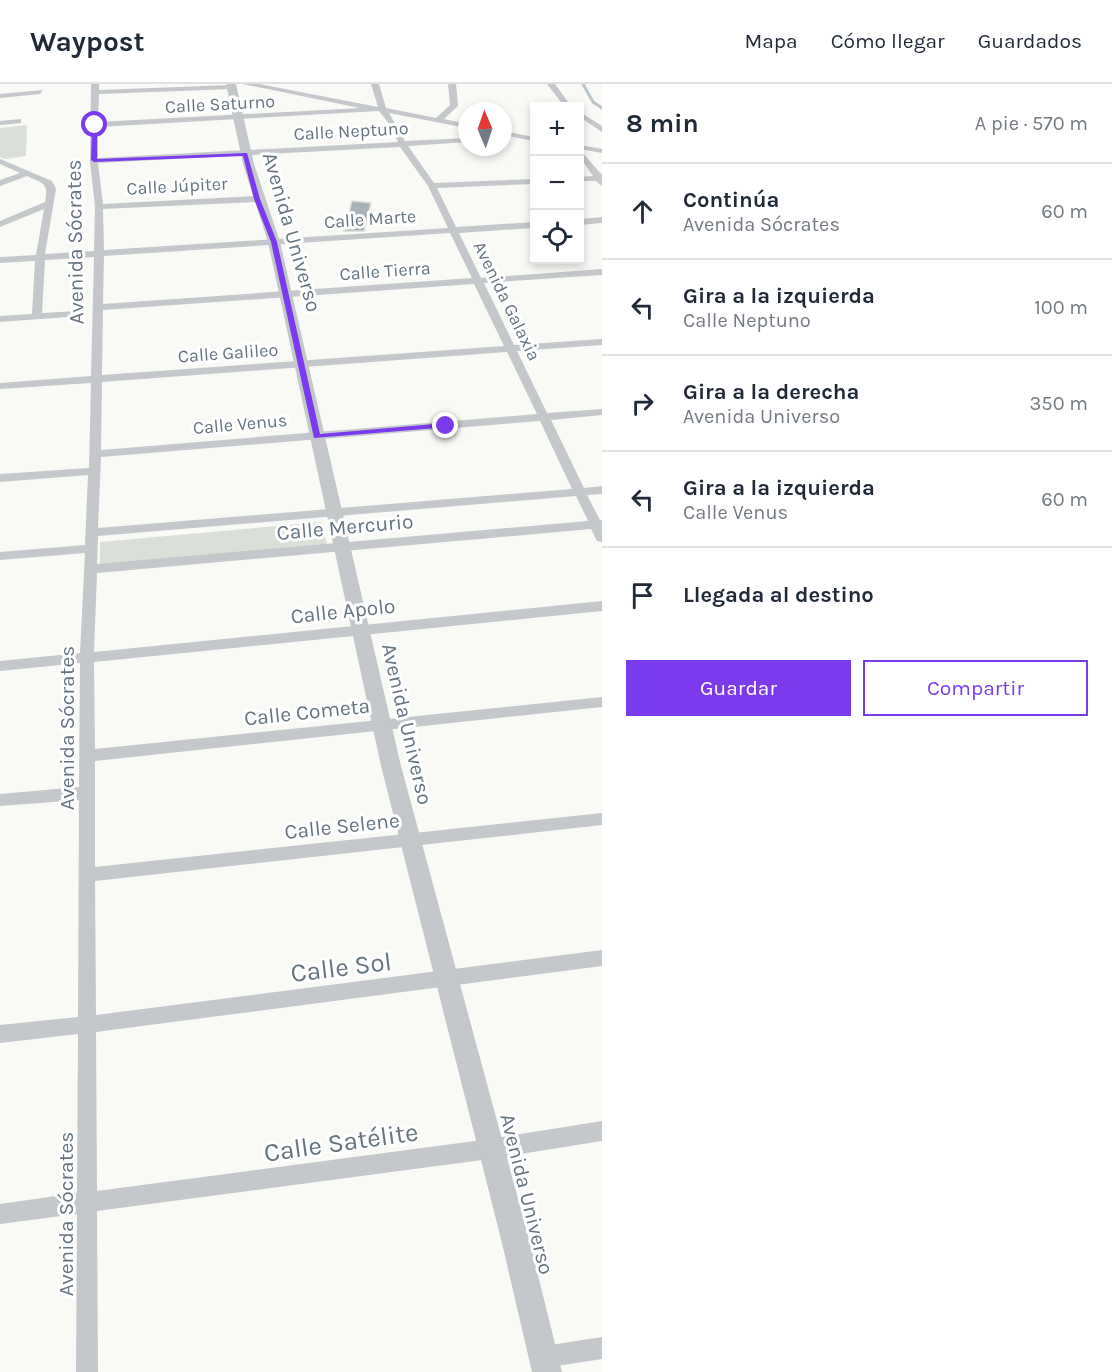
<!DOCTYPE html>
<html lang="es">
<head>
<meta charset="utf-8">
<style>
  body { margin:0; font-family:Karla,sans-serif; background:#f6f6f7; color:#1f2937 }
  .controls { position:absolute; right:18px; top:18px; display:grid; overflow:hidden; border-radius:0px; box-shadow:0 3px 9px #0003 }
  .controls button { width:54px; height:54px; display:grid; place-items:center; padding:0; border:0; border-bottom:2px solid #e0e1e3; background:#fff; color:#1f2937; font:30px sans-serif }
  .compass { position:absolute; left:458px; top:18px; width:54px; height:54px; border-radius:50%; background:#fff; box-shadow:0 3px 9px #0003; rotate:358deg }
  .stop { position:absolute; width:18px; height:18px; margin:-14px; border:4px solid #7c3aed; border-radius:50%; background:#fff }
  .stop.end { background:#7c3aed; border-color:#fff; box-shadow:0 2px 6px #0008 }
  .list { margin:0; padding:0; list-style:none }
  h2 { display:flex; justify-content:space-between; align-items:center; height:78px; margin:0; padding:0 24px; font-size:26px }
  h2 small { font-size:20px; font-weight:400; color:#747a83 }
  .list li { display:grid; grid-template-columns:39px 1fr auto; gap:18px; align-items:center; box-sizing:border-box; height:96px; padding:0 24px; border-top:2px solid #e0e1e3 }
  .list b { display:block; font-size:22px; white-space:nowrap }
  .list p { margin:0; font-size:20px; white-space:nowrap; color:#747a83 }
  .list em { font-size:20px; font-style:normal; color:#747a83 }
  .actions { display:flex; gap:12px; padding:18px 24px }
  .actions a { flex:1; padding:14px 0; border:2px solid #7c3aed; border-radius:0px; text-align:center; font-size:21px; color:#7c3aed }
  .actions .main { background:#7c3aed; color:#fff }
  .icon { flex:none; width:33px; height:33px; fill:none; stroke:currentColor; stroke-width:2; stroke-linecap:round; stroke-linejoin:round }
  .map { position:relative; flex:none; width:602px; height:1288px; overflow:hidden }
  header { display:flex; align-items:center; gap:36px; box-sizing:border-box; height:84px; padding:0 30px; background:#fff; border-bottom:2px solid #e0e1e3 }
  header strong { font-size:28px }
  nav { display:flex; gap:33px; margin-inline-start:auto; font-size:21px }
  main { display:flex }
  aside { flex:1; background:#fff }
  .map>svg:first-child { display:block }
  .green { fill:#dae0d7 }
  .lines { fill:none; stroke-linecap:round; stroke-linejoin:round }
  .stream { stroke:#bbc6ca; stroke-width:3 }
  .building { fill:#a8b1b7; stroke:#dadad8; stroke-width:1.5 }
  .minor { fill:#c4c8cb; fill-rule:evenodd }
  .tertiary { fill:#c4c8cb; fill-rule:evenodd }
  .route { fill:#7c3aed }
  .labels { text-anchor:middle; stroke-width:6; stroke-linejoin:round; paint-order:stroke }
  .far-street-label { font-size:18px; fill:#647580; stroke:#fff }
  .street-label { font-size:21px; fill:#647580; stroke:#fff }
  .near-street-label { font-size:26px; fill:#647580; stroke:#fff }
</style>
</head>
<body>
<header>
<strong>Waypost</strong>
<nav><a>Mapa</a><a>Cómo llegar</a><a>Guardados</a></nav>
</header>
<main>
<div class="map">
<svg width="602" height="1288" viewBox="0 0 602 1288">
  <rect width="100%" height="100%" fill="#f9f9f6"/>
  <path class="green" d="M27,41L26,72L5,75L0,73V44Z
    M321,438L327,461L100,482V458Z"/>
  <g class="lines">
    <path class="stream" d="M583,0L593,18L602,24"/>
  </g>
  <path class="building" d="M352,117L371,119L364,147H344Z"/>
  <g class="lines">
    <path class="minor" d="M91,0H99V6L232,1L236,3L232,5L99,10L98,38L360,24L243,0H259L378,23L371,0H379L386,24L436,34L450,21L448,0H456L458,22L444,35L467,40V44L389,29L405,57L467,54V58L408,62L434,99L534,95V100L437,104L456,143L534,138V144L459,149L481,194L602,185V191L484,199L514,261L602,255V261L517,267L547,329L602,325V331L551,336L584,404L602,402V410L587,411L600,436H602V458L597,457L591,445L97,489L94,568L602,517V527L94,578L95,665L602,613V623L95,677V783L602,729V741L95,797L96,931L602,866V882L96,948L97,1107L490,1055L602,1037V1057L490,1075L97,1127L98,1288H76L77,1130L0,1140V1120L77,1109L78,950L0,959V941L78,933L79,716L0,722V710L79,703L80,579L0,587V577L80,569L85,469L0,476V468L85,461L88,391L0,398V390L89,384L91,299L0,305V299L91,292L94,173L45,176L42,229L77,227L82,230L81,232L0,238V232L32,230L35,177L0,179V173L36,171L44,125L0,143V137L45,118C49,98 43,100 27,92L0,102V96L20,89L0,80V75L52,97L56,105L45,170L94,167L95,123L90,77ZM379,27L390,41L398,58L98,74V43ZM400,63L428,102L448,144L104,166L103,125L257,118L261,115L257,112L103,120L98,79ZM450,149L472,194L103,220L104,172ZM474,200L504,262L102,291L103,226ZM507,268L537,330L101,366L102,298ZM540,337L572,405L98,444L101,373ZM576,412L588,437L97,480L98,452Z
      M547,0H555L571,22H564Z
      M43,6L40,10L0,14V10Z
      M580,28L602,42V48L580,33Z
      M21,35V39L0,41V37Z
      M503,47L534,53V57L503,51Z
      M580,61L602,65V69L580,65Z
      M580,66L602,91V102L596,97H580V93L593,92L580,73Z
      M602,133V139L580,141V135Z
      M602,1253V1275L544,1284L536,1281L533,1273L536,1265L544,1262Z"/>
    <path class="tertiary" d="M226,0H236L254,80L280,158L401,682L529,1155L562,1288H532L501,1155L381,682L268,158L243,80Z"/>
  </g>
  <path class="route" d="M95,40L97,41V75L247,69L260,115L277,158L320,350L446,339L449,343L314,354L271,158L254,115L243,72L94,78L91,76L92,41Z"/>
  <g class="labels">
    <g class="far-street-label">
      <text transform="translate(220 20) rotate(-3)" y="6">Calle Saturno</text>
      <text transform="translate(351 47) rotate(-3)" y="6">Calle Neptuno</text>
      <text transform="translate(177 102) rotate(-3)" y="6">Calle Júpiter</text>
      <text transform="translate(370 135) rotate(-4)" y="6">Calle Marte</text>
      <text transform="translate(385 187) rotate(-4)" y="6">Calle Tierra</text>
      <text transform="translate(507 217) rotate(64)" y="6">Avenida Galaxia</text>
      <text transform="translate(228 269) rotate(-4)" y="6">Calle Galileo</text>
      <text transform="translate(240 340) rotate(-5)" y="6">Calle Venus</text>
    </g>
    <g class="street-label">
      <text transform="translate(292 148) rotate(74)" y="7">Avenida Universo</text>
      <text transform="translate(75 158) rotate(-91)" y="7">Avenida Sócrates</text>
      <text transform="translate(345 443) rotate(-5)" y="7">Calle Mercurio</text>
      <text transform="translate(343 527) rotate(-6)" y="7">Calle Apolo</text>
      <text transform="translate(307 628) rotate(-6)" y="7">Calle Cometa</text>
      <text transform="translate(407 640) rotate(77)" y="7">Avenida Universo</text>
      <text transform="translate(67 644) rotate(-90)" y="7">Avenida Sócrates</text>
      <text transform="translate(342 742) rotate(-6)" y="7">Calle Selene</text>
      <text transform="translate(527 1110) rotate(76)" y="7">Avenida Universo</text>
      <text transform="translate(66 1130) rotate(-90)" y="7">Avenida Sócrates</text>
    </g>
    <g class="near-street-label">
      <text transform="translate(341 883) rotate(-7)" y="9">Calle Sol</text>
      <text transform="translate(341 1058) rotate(-8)" y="9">Calle Satélite</text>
    </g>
  </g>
</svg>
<div class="controls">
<button>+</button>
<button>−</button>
<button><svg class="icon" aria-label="locate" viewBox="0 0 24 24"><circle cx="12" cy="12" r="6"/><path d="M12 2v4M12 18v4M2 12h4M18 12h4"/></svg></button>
</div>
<svg class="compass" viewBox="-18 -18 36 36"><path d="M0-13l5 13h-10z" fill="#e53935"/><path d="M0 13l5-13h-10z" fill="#747a83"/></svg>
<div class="stop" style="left:95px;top:41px"></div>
<div class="stop end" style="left:446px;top:342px"></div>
</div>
<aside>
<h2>8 min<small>A pie · 570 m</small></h2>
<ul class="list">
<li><svg class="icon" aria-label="ahead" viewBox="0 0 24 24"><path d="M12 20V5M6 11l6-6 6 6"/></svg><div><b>Continúa</b><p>Avenida Sócrates</p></div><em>60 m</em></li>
<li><svg class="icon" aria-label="left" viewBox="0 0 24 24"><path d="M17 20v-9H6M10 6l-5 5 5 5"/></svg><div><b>Gira a la izquierda</b><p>Calle Neptuno</p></div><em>100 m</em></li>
<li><svg class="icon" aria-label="right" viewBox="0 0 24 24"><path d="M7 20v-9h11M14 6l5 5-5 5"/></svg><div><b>Gira a la derecha</b><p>Avenida Universo</p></div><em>350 m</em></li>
<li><svg class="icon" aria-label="left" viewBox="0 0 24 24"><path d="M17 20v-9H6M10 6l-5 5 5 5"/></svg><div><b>Gira a la izquierda</b><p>Calle Venus</p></div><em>60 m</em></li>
<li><svg class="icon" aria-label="arrive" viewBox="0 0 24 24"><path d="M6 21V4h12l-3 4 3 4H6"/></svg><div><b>Llegada al destino</b></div></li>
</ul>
<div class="actions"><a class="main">Guardar</a><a>Compartir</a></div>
</aside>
</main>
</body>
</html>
